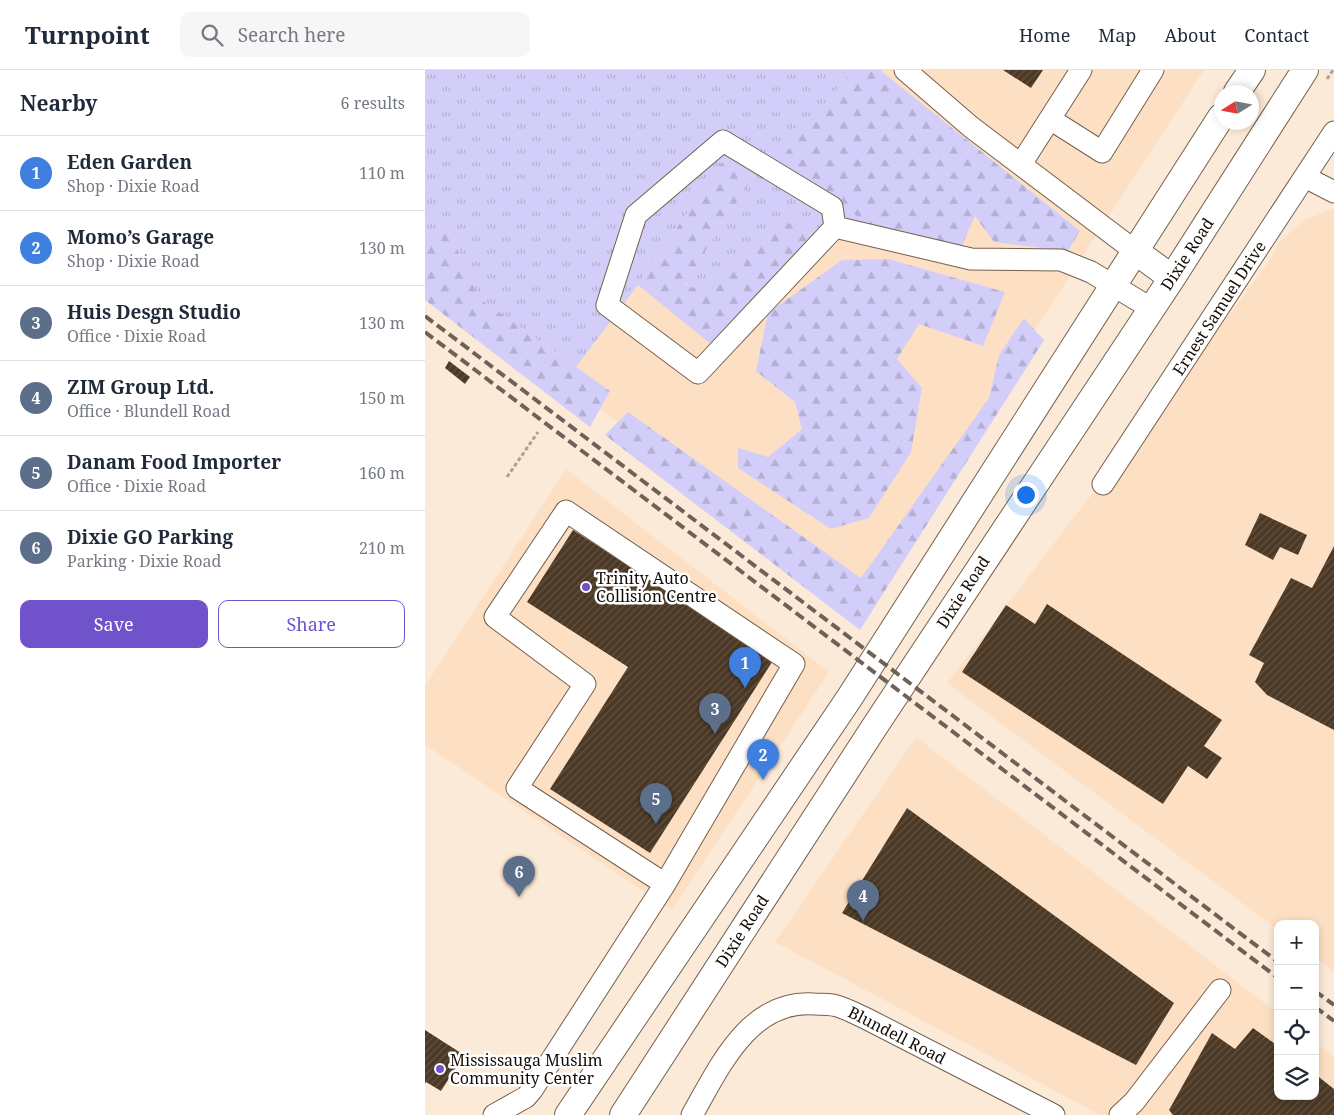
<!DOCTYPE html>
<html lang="en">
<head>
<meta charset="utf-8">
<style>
  body { margin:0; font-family:"Noto Serif",serif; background:#f6f6f7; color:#1f2937 }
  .controls { position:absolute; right:15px; bottom:15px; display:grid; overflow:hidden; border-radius:10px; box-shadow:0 2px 8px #0003 }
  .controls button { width:45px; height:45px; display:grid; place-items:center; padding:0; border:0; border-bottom:1px solid #e0e1e3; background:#fff; color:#1f2937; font:25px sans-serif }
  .compass { position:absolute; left:789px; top:15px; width:45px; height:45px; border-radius:50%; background:#fff; box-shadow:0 2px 8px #0003; rotate:259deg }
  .you { position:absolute; left:600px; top:424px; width:18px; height:18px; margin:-12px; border:4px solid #fff; border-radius:50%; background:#1a73e8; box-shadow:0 0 0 8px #1a73e833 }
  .badge { display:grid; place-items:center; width:32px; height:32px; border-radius:50%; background:#7052cb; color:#fff; font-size:16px; font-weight:700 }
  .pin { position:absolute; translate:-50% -41px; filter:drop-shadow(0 1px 2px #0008) }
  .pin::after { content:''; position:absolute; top:26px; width:18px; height:15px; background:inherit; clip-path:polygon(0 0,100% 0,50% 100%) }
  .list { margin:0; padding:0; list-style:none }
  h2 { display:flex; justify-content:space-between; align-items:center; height:65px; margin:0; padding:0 20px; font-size:21px }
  h2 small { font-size:16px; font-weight:400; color:#747a83 }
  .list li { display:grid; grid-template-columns:32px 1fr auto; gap:15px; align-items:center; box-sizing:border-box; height:75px; padding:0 20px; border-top:1px solid #e0e1e3 }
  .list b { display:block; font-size:19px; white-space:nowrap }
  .list p { margin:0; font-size:16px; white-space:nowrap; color:#747a83 }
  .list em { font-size:16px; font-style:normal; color:#747a83 }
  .actions { display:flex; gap:10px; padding:15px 20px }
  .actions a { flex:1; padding:11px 0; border:1px solid #7052cb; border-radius:10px; text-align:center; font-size:18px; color:#7052cb }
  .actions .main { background:#7052cb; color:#fff }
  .icon { flex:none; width:28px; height:28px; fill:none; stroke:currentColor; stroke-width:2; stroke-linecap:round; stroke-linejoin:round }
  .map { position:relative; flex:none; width:909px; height:1045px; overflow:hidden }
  header { display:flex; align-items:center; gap:30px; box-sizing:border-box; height:70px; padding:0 25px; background:#fff; border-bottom:1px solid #e0e1e3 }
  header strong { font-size:24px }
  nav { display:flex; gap:28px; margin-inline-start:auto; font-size:18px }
  .search { width:350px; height:45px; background:#f6f6f7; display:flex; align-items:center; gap:12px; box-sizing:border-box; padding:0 18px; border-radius:10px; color:#747a83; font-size:19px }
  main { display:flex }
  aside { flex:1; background:#fff }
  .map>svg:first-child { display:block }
  .built { fill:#fde0c4 }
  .grass { fill:url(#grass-tufts) }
  .forest { fill:url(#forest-firs) }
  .building { fill:url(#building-hatch) }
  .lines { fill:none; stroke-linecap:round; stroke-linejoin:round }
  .minor-casing { stroke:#74604d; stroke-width:23 }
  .major-casing { stroke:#74604d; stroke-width:28 }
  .path { stroke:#aea092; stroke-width:3; stroke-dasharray:4 2.5; stroke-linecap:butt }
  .minor { stroke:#fff; stroke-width:21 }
  .major { stroke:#fff; stroke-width:26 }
  .rail { stroke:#6e6258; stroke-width:4; stroke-dasharray:10 5; stroke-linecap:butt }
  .poi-dot { fill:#7052cb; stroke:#fff; stroke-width:2 }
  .labels { text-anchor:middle; stroke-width:5; stroke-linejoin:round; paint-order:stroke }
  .street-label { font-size:16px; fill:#140c06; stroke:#fff }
  .poi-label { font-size:16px; fill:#140c06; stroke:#fff; text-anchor:start }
</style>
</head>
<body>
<header>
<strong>Turnpoint</strong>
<div class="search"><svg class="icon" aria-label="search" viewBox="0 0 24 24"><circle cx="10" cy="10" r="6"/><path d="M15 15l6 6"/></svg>Search here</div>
<nav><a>Home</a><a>Map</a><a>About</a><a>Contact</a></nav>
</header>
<main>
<aside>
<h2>Nearby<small>6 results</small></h2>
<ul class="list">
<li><span class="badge" style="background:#3f7fe0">1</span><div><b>Eden Garden</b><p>Shop · Dixie Road</p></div><em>110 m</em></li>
<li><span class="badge" style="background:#3f7fe0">2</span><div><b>Momo’s Garage</b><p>Shop · Dixie Road</p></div><em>130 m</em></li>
<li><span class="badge" style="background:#5c6f8a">3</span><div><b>Huis Desgn Studio</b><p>Office · Dixie Road</p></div><em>130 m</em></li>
<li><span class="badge" style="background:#5c6f8a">4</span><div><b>ZIM Group Ltd.</b><p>Office · Blundell Road</p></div><em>150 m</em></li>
<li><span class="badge" style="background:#5c6f8a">5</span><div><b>Danam Food Importer</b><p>Office · Dixie Road</p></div><em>160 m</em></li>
<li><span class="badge" style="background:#5c6f8a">6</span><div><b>Dixie GO Parking</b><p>Parking · Dixie Road</p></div><em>210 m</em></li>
</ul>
<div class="actions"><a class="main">Save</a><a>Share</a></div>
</aside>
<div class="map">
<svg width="909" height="1045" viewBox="0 0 909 1045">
  <defs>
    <pattern id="grass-tufts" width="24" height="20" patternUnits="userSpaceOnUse" patternTransform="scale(1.25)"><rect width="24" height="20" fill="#d3cef9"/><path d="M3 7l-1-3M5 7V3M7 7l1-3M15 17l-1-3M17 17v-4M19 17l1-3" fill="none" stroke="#b4b0d4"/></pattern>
    <pattern id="forest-firs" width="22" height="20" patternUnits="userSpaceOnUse" patternTransform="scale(1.25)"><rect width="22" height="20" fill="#d3cef9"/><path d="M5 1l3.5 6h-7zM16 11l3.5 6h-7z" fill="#b4b0d4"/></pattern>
    <pattern id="building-hatch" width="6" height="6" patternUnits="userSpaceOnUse" patternTransform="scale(1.25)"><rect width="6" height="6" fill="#4b3926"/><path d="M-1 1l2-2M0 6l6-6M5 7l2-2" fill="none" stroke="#615242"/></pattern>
  </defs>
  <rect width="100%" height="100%" fill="#fcead8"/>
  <path class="built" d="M0,0H779L431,535L0,206Z
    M909,138V902L890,888V854H853V860L522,613L839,199L855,171L880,150Z
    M141,399L404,602L247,840L0,675V616Z
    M491,667L853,943V1026H890V972L909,986V1045H675L350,872Z"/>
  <path class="grass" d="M0,0H415L423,6L457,165L389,166L359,151L283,224L259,213L328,107L299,89L213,215L151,297L54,228L20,154L0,164Z"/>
  <path class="forest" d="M415,0H455L655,161L643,181L569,172L550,146L532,187L457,165L356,89L423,6Z
    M299,89L328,107L259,214L283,223L359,151L389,166L288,276L213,215Z
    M20,154L54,228L185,321L165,357L0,230V164Z
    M463,189L580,222L558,276L494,254L472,289L497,318L486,382L444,448L406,459L313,398V378L343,387L377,359L370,332L331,301L343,243L417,190Z
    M599,248L619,270L435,560L180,365L203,342L436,508L564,328L574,285Z"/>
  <path class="building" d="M578,0H618L606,18Z
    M24,291L45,307L40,314L20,298Z
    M835,443L882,465L873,485L855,477L848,490L820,475Z
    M148,460L349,589L225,783L125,719L203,597L102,532Z
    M909,476V660L842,625L830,612L839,593L824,585L866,508L887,518Z
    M622,534L797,650L779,676L797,688L782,709L763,696L738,734L537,602L581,535L610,554Z
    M482,738L749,933L711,995L417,843Z
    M828,958L853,976V1026H890V1004L909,1019V1045H748L744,1040L787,963L810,979Z
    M0,960L39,985L16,1021L1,1012L0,1014Z"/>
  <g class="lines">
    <defs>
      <path id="minor" d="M480,0L546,57L710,181
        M625,49L677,82L728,0
        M596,94L656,0
        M880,107L909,122
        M410,157L407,137L298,71L211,145L182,235L273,303L410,157L546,189L636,190L666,202L727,239
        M678,414L909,62
        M69,1045L101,1027L107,1020L240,814L369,594L141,441L70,547L160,614L92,718L240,814
        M267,1045C294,998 324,929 389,934C396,934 405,934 412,936C422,939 431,944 440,948L629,1045
        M695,1045L709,1032L795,920"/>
      <path id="major" d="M812,22L827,0
        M710,181L747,208
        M143,1045L425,627L796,47
        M198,1045L450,656L747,208L880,0"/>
    </defs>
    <use href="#minor" class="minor-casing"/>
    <use href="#major" class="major-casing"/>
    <path class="path" d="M902,9L908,0
      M82,407L113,362"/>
    <use href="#minor" class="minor"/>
    <use href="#major" class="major"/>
    <path class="rail" d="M0,246L853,892
      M0,262L853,908
      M890,921L909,935
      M890,937L909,951"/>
  </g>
  <g class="poi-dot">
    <circle cx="161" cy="517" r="5"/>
    <circle cx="15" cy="999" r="5"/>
  </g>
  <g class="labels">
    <g class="street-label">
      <text transform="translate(762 184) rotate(-57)" y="6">Dixie Road</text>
      <text transform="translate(794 238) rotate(-57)" y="6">Ernest Samuel Drive</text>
      <text transform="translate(538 522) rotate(-57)" y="6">Dixie Road</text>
      <text transform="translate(317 861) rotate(-57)" y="6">Dixie Road</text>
      <text transform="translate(472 965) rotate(27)" y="6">Blundell Road</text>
    </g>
    <g class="poi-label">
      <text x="171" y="514">Trinity Auto<tspan x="171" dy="18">Collision Centre</tspan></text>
      <text x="25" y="996">Mississauga Muslim<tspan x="25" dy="18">Community Center</tspan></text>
    </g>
  </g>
</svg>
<div class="controls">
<button>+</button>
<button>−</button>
<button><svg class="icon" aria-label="locate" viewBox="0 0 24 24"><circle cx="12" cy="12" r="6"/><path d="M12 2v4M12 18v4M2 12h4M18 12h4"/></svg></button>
<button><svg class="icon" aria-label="layers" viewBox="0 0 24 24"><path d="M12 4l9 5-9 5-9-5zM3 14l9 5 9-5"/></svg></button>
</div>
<svg class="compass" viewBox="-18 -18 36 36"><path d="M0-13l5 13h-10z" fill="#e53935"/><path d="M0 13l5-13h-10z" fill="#747a83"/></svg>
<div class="you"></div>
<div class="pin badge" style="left:320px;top:618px;background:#3f7fe0">1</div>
<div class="pin badge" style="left:338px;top:710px;background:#3f7fe0">2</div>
<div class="pin badge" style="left:290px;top:664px;background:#5c6f8a">3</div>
<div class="pin badge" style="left:438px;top:851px;background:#5c6f8a">4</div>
<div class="pin badge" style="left:231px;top:754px;background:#5c6f8a">5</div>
<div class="pin badge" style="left:94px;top:827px;background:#5c6f8a">6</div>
</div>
</main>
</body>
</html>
